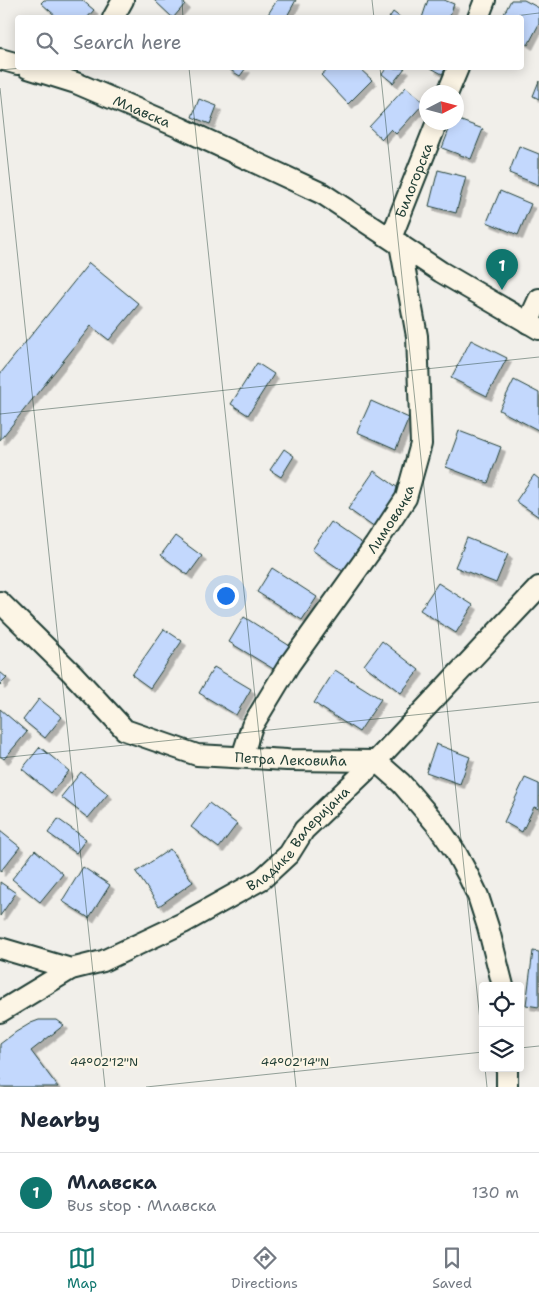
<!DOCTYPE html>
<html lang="en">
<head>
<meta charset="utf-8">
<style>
  body { margin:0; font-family:"Shantell Sans",sans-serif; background:#f6f6f7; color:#1f2937 }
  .controls { position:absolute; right:15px; bottom:15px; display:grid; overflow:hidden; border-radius:5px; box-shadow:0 2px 12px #0003 }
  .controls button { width:45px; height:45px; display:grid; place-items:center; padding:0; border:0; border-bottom:1px solid #e0e1e3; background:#fff; color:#1f2937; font:25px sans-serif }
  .compass { position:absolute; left:419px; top:85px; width:45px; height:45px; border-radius:50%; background:#fff; box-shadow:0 2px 12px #0003; rotate:84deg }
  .you { position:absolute; left:225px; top:595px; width:18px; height:18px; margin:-12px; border:4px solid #fff; border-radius:50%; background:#1a73e8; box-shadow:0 0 0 8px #1a73e833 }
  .badge { display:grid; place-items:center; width:32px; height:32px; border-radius:50%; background:#0f766e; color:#fff; font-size:16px; font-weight:700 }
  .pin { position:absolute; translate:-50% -41px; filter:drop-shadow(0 1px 2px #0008) }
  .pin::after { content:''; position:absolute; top:26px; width:18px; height:15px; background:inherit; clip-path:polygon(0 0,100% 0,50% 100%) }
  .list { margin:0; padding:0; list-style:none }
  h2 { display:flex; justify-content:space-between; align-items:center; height:65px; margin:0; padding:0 20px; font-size:21px }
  h2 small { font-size:16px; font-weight:400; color:#747a83 }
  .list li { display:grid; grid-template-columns:32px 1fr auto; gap:15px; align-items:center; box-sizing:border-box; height:80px; padding:0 20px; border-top:1px solid #e0e1e3 }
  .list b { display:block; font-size:19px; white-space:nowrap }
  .list p { margin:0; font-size:16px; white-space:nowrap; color:#747a83 }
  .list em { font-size:16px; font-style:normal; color:#747a83 }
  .icon { flex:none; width:28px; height:28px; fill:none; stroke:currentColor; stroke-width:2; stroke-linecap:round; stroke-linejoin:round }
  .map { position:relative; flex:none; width:539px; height:1087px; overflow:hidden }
  .search { position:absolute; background:#fff; box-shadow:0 2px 12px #0003; left:15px; right:15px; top:15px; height:55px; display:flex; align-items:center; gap:12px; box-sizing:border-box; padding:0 18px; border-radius:5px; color:#747a83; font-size:19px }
  .sheet { height:145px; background:#fff }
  nav { display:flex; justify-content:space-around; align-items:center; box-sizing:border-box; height:70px; border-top:1px solid #e0e1e3; background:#fff; font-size:14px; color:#747a83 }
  nav a { display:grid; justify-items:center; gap:2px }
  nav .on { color:#0f766e }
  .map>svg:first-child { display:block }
  .building { fill:#c3d8fd; stroke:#1f3d34; filter:url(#shadow) }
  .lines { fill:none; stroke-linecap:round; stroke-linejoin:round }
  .minor-casing { stroke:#1f3d34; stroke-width:24 }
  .minor { stroke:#fcf5e5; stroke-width:20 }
  .ticks { fill:none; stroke:#1f3d34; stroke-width:1; stroke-opacity:0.45 }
  .labels { text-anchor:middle; stroke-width:4.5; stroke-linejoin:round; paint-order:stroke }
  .street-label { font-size:14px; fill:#1f3d34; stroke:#fcf5e5 }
  .ticks-label { font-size:12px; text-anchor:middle; fill:#1f3d34; stroke:#fcf5e5; stroke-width:4.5; stroke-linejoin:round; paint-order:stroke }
</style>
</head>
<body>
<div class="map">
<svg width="539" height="1087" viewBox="0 0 539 1087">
  <defs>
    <filter id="shadow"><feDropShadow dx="4.5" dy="4.5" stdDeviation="0" flood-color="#0004"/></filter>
  </defs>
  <rect width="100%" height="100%" fill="#f1efea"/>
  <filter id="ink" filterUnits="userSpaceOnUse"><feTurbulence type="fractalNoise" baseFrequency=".02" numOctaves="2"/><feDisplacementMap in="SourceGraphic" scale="10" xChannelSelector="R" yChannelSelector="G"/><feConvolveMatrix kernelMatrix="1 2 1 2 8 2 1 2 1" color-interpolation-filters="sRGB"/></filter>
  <g filter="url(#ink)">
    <path class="building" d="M44,0H82L94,10L87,18H58L41,3Z
      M154,0H181L185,4L173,18Z
      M277,0H296L286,18H270L267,16Z
      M428,0H444L454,4L449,18H422Z
      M511,0H524L539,8V24L528,45L522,41V18H502Z
      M393,12L401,18H389Z
      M227,68H246L240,76Z
      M329,68H359L372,80L348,104L321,75Z
      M387,68H405L393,83L382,74Z
      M431,68H446L442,74Z
      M539,81V99L533,96Z
      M406,87L424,103L396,134L391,129L382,139L369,127Z
      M199,99L217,106L210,124L192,117Z
      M456,119L483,129L471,159L442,148L452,122H456Z
      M519,146L539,154V185L509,173Z
      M438,170L466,177L456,213L429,206Z
      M500,191L531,204L518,235L487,222Z
      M89,263L139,304L109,340L91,326L0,440V374Z
      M471,340L507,358L487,396L451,378Z
      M257,363L274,374L248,415L231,404Z
      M514,380L539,393V427L538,430L499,410Z
      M371,401L409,418L396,449L357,432Z
      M459,431L501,447L488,483L446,467Z
      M284,449L294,456L281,477L270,470Z
      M374,471L401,490L375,528L348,509Z
      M534,475L539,479V517L516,501Z
      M331,522L363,544L344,572L312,550Z
      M175,536L202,556L188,575L161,555Z
      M467,538L508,554L496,583L455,567Z
      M272,568L317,597L302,620L257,592Z
      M438,583L473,605L456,633L420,610Z
      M244,617L290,646L275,670L229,642Z
      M164,629L182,641L150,688L132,675Z
      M382,641L419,670L401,693L364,665Z
      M214,667L251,689L236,715L199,693Z
      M335,670L381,699L359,732L314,703Z
      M0,672L7,678L0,685Z
      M39,699L62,717L45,738L23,720Z
      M0,709L27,732L4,759L0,756Z
      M436,744L470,757L460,784L426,772Z
      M40,747L69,771L51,793L22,769Z
      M81,772L108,794L88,818L61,797Z
      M525,778L539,784V809L534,807L522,832L504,822Z
      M209,803L237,824L219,848L191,827Z
      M58,819L86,839L76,853L48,833Z
      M0,831L20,847L0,872Z
      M170,849L193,882L159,906L136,872Z
      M35,850L63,874L40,902L12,879Z
      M83,867L110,885L89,918L62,901Z
      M0,882L16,893L0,916Z
      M533,951L539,952V1007L526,1005Z
      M39,1020H57L64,1025L31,1051L58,1087H0V1044L16,1032L31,1023Z"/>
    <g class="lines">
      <defs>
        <g id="minor">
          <path d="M113,18L123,0"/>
          <path d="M478,18L485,0"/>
          <path d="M0,59L18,64"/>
          <path id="s1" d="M28,68L76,83L181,128L323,194L441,272L539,329"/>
          <path d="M448,92L458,68"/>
          <path id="s2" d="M391,238L437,122"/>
          <path d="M528,323L539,299"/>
          <path id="s3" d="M0,602L72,673L125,730L197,755L287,760L376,761L401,783L420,805L437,825L455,851L468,875L478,896L488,927L503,986"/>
          <path id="s4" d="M242,757L252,726L289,665L375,545L406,498L421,444L417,336L400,244"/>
          <path d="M0,948L71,969"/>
          <path id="s5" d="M0,1012L71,969L103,961L183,923L262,879L289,854L304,830L376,761L539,587"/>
          <path d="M507,1087V1068"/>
        </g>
      </defs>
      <use href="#minor" class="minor-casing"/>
      <use href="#minor" class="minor"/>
    </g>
  </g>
  <path class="ticks" d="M182,0L183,18M372,0L374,18M498,18L539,13M189,68L296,1087M380,68L483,1049M0,70L22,68M0,88L105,1087M0,414L539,357M0,758L539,702M520,1048L539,1046M485,1068L487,1087M146,1087L483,1052"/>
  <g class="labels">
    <g class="street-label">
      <text dy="5" stroke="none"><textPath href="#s1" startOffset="122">Млавска</textPath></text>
      <text dy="5" stroke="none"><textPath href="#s2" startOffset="62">Билогорска</textPath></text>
      <text dy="5" stroke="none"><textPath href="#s4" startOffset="282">Лимовачка</textPath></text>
      <text dy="5" stroke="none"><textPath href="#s3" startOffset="349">Петра Лековића</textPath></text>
      <text dy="5" stroke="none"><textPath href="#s5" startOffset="349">Владике Валеријана</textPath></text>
    </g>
  </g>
  <g class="ticks-label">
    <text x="104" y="1066">44°02'12"N</text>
    <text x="295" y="1066">44°02'14"N</text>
  </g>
</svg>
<div class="controls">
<button><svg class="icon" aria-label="locate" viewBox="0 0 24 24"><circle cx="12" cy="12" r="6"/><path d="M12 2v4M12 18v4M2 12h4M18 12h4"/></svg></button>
<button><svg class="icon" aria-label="layers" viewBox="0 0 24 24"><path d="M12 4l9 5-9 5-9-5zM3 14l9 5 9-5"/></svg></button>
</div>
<svg class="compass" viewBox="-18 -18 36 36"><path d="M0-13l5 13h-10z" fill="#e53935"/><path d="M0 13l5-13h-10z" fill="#747a83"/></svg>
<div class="you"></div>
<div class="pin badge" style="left:502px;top:290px">1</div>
<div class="search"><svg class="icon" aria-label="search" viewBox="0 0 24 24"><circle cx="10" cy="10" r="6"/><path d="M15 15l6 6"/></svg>Search here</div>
</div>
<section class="sheet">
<h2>Nearby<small></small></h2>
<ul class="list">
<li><span class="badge">1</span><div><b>Млавска</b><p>Bus stop · Млавска</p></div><em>130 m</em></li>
</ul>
</section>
<nav>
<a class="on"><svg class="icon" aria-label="map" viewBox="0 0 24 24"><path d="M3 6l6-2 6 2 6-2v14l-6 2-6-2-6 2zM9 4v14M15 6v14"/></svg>Map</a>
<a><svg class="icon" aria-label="directions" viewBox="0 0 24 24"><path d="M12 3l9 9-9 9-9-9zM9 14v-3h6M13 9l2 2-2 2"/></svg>Directions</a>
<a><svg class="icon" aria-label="saved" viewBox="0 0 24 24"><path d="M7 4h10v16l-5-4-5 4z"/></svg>Saved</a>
</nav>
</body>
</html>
